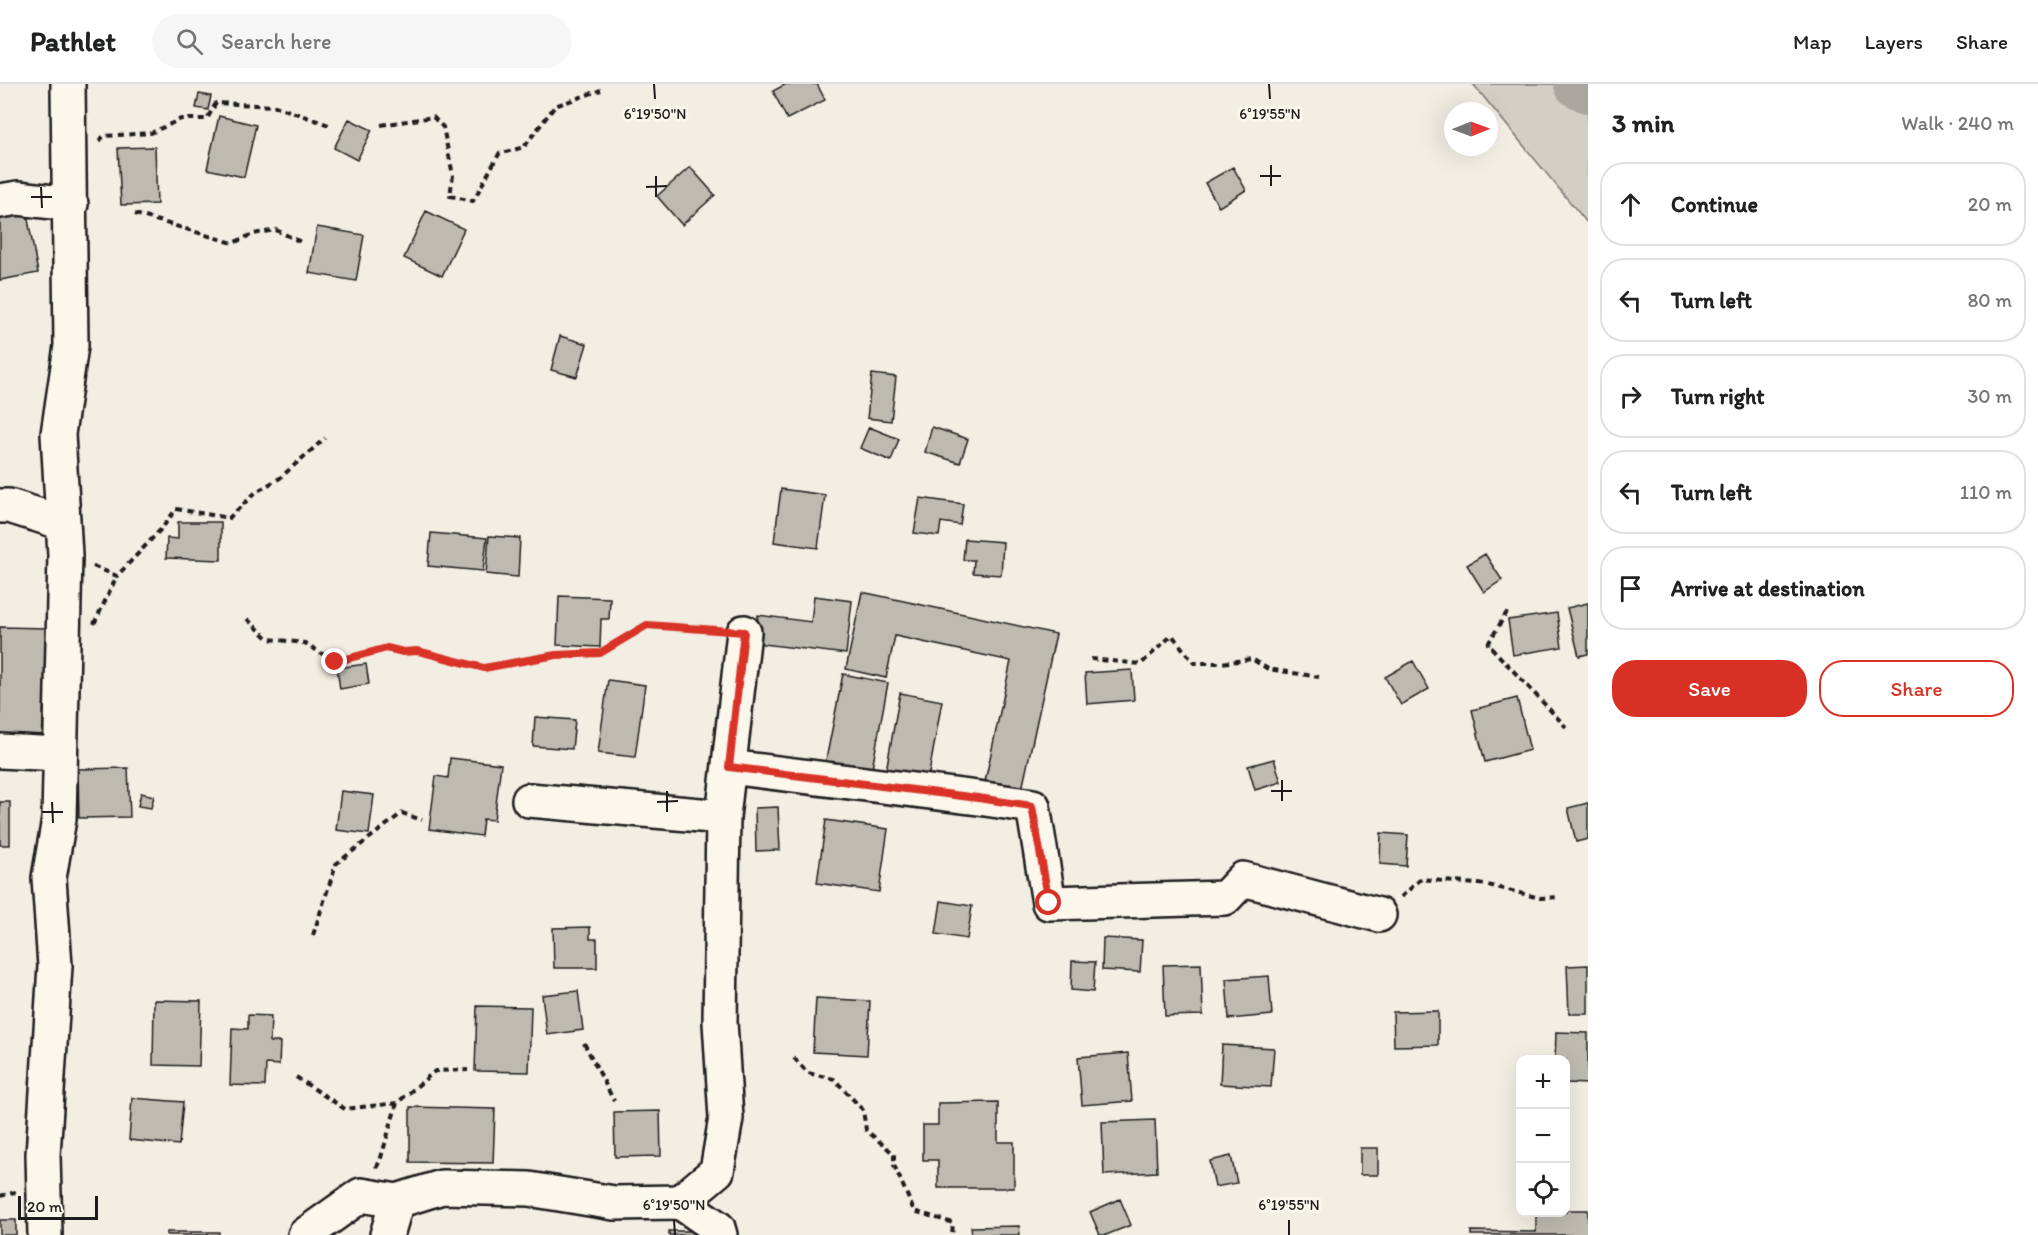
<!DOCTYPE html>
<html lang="en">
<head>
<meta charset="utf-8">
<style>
  body { margin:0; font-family:Itim,sans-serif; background:#f6f6f6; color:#202124 }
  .controls { position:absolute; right:18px; bottom:18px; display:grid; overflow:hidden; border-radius:12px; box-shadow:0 6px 24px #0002 }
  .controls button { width:54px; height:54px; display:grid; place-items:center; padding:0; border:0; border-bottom:2px solid #e0e0e0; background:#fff; color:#202124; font:30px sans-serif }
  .compass { position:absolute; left:1444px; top:18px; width:54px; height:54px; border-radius:50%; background:#fff; box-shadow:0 6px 24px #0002; rotate:89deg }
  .scale { position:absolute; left:18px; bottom:15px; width:80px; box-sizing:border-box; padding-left:6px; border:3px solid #1c1c1c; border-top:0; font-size:16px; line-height:21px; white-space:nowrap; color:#1c1c1c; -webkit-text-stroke:4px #fbf7ec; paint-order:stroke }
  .stop { position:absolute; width:18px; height:18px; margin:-14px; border:4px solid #d93025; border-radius:50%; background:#fff }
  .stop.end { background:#d93025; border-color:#fff; box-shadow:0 2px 6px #0008 }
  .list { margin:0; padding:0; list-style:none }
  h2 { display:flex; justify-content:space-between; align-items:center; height:78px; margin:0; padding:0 24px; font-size:26px }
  h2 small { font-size:20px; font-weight:400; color:#757577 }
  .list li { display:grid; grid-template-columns:39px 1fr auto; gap:18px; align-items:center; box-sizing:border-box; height:84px; margin:0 12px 12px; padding:0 12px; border:2px solid #e0e0e0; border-radius:24px }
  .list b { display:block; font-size:22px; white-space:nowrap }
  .list em { font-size:20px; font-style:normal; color:#757577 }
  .actions { display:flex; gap:12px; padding:18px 24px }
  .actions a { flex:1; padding:14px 0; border:2px solid #d93025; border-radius:24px; text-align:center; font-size:21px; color:#d93025 }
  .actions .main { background:#d93025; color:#fff }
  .icon { flex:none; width:33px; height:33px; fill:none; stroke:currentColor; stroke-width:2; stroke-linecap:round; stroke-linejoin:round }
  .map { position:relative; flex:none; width:1588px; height:1151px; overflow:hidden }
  header { display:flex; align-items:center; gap:36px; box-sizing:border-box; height:84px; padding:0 30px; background:#fff; border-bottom:2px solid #e0e0e0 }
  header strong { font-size:28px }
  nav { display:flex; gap:33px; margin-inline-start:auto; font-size:21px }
  .search { width:420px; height:54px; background:#f6f6f6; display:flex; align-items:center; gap:15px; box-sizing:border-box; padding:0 21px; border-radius:33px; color:#757577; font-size:22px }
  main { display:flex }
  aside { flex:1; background:#fff }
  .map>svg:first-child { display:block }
  .green { fill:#d2cfc6; stroke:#777671; stroke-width:1.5 }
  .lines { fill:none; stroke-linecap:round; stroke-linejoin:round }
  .river { stroke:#a9a6a0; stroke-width:48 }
  .building { fill:#bdbab1; stroke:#1c1c1c; stroke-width:1.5 }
  .minor-casing { stroke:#1c1c1c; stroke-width:38 }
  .path { stroke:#1c1c1c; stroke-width:4; stroke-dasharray:6 4.5; stroke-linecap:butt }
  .minor { stroke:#fbf7ec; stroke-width:33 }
  .route { stroke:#d93025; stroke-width:8 }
  .ticks { fill:none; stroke:#1c1c1c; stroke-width:2 }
  .ticks-label { font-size:15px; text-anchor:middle; fill:#1c1c1c; stroke:#fbf7ec; stroke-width:6; stroke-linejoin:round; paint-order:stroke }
</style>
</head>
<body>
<header>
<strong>Pathlet</strong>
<div class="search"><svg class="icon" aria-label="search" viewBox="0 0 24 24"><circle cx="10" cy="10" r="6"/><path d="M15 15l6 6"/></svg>Search here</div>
<nav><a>Map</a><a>Layers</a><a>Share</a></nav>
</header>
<main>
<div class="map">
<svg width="1588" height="1151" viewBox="0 0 1588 1151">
  <rect width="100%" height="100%" fill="#f2eee4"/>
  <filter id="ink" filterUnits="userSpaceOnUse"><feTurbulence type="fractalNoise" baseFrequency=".0167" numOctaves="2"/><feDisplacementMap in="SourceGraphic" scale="12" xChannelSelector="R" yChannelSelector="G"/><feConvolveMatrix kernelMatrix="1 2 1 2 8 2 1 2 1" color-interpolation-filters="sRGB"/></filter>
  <g filter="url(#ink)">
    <path class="green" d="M1473,0H1588V140Z"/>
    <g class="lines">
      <path class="river" d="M1578,0L1588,5"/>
    </g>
    <path class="building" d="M786,0H817L825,16L787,35L773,7Z
      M199,10L211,12L208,26L196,24Z
      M219,32L256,41L244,93L207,85Z
      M349,35L372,46L357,76L334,64Z
      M155,63L157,120L121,121L118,64Z
      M690,83L715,111L682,141L657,112Z
      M1233,83L1246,106L1219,123L1205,99Z
      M25,119L38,189L0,196V123Z
      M426,127L464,145L442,192L404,174Z
      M317,143L364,151L356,197L309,189Z
      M560,252L587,260L577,293L551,286Z
      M872,290L896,293L891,337L867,334Z
      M869,343L899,355L891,377L860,364Z
      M932,343L968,355L960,379L925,368Z
      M781,405L825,411L818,464L774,458Z
      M920,414L963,420L960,441L941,438L939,452L914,449Z
      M178,438H221V476L166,474L167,454L178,455Z
      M431,449L487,454L483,487L428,482Z
      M489,452L520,454L518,493L486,490Z
      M965,455L1003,458L1001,491L973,489L974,476H963Z
      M1485,470L1502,496L1484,508L1467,481Z
      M862,508L1056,550L1021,710L984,702L1011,577L895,552L886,594L846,585Z
      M559,512L610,514L609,535H601L600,563L557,561Z
      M814,512L852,517L846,570L755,559L758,531L811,538Z
      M1588,519V570L1579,572L1567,524Z
      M1557,529L1562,563L1513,571L1508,536Z
      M0,543L47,544L42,658L0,656Z
      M1413,577L1429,605L1401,621L1385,593Z
      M366,580L369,600L340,605L337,584Z
      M1132,586L1134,616L1087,620L1085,589Z
      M843,590L888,599L871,690L825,681Z
      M608,596L645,601L635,673L598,669Z
      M900,609L942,617L926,706L884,698Z
      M1517,614L1530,666L1485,678L1472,626Z
      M535,633L575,636L572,665L533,662Z
      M450,674L501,680L494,736L483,735L481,752L429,745L436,692L448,694Z
      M1274,675L1281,698L1255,706L1248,682Z
      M128,684L130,733L79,734L78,685Z
      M341,707L374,711L369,750L336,746Z
      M141,709L154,712L151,724L138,722Z
      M0,718H10V761H0Z
      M1588,719V755L1576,758L1568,724Z
      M778,723L780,766L756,767L755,724Z
      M826,736L888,745L879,808L817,799Z
      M1381,749L1408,751L1406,782L1380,780Z
      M941,817L972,822L967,855L936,850Z
      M590,843V855H597V884H554L553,844Z
      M1103,854L1142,856L1140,888L1102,886Z
      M1072,877L1095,878L1093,908L1071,906Z
      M1201,880L1203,931L1165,932L1163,881Z
      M1588,881V930H1569L1567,882Z
      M1269,892L1272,931L1229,935L1226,895Z
      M578,907L583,946L547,951L542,911Z
      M816,914L870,917L867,971L813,968Z
      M154,916L201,917L199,982L153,981Z
      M477,922L531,923L529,988L475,987Z
      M1438,927V961L1394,962L1393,928Z
      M248,931L271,932L270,958H280L279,981L266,980L265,1002L230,1001L232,944L248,945Z
      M1556,948L1588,949V1000L1566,999V976H1555Z
      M1222,961L1274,964L1271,1003L1220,1000Z
      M1128,969L1132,1017L1082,1021L1078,973Z
      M132,1014L183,1018L179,1061L129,1056Z
      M998,1018V1058H1014V1104H938V1076H923V1041H938V1019Z
      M410,1023L495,1025L493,1079L410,1078Z
      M660,1027L661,1072L615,1073L614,1028Z
      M1155,1036L1157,1088L1104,1091L1102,1038Z
      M1360,1064H1378V1091H1360Z
      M1231,1072L1237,1099L1215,1103L1210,1077Z
      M1120,1115L1131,1141L1106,1151H1100L1090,1128Z
      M1566,1126H1588V1151H1471V1147L1536,1148V1128H1566Z
      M0,1136H16V1151H0Z
      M1019,1142L1020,1151H972L971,1143Z
      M669,1147H710V1151H669Z
      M167,1148H219V1151H167Z"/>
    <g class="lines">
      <defs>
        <path id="minor" d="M0,117L18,114L71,120
          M0,422H9L63,439
          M0,667L60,670
          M729,683L978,714L1033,722L1049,819L1225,814L1243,795L1379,831
          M529,716L723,733
          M680,1118L718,1144L720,1151
          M45,1151L43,1071L55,882L49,794L59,735L65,471L58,350L71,262L68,0
          M305,1151L361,1111L397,1117
          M387,1151L397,1117L442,1103L529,1105L614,1119L680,1118L717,1087L726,1034L720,938L723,733L744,548"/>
      </defs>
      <use href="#minor" class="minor-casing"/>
      <path class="path" d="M381,41L433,33L443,43L453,91L450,112L473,117L499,70L524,63L555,22L601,6
        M99,57L104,52L151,49L181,35H207L216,19L275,22L329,41
        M135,130L233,159L253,150L276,146L303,159
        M93,482L117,492L163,443L176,425L229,434L256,408L280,394L325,354
        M1507,528L1488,560L1566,643
        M247,535L269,555L305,559L335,578L387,564L403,568L418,567L484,584L556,571L600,569L647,541L714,546
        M94,540L117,492
        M1091,575L1141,580L1172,551L1194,579H1222L1252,575L1268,585L1319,593
        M1401,813L1421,795L1488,801L1540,814L1560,813
        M313,851L336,780L402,729L422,736
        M584,959L614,1017
        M794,974L808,989L834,995L863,1026L866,1046L894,1070V1081L914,1127L953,1139L952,1151
        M296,993L345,1025L397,1019L435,987L468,986
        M376,1084L380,1077L397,1019
        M0,1112L16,1108"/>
      <use href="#minor" class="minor"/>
    </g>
  </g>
  <g class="lines" filter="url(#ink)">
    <path class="route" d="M335,578L387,564L403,568L418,567L484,584L556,571L600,569L647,541L744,548L729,683L978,714L1032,722L1049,819"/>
  </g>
  <path class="ticks" d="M654,0L655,15M1269,0L1270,15M1271,81V102M656,92V113M1260,92H1281M41,103L42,124M646,103L667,102M31,113H52M1282,696V717M667,707V728M1271,707H1292M52,718L53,739M657,718L678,717M42,728H63M674,1136L675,1151M1289,1136V1151"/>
  <g class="ticks-label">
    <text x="655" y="35">6°19'50"N</text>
    <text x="1270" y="35">6°19'55"N</text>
    <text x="674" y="1126">6°19'50"N</text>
    <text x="1289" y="1126">6°19'55"N</text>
  </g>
</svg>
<div class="controls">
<button>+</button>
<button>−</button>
<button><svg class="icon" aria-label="locate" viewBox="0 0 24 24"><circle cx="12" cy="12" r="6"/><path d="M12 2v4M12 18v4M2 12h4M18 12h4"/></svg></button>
</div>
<svg class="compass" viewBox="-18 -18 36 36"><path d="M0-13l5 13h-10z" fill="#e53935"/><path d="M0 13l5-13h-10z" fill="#757577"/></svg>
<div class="scale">20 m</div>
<div class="stop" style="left:1049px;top:819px"></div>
<div class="stop end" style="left:335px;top:578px"></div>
</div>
<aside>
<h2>3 min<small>Walk · 240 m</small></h2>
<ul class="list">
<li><svg class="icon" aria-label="ahead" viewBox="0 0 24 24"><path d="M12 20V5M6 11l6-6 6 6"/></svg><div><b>Continue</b></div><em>20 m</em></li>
<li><svg class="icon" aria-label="left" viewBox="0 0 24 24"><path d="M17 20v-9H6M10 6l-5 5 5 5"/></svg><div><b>Turn left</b></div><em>80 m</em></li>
<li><svg class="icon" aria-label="right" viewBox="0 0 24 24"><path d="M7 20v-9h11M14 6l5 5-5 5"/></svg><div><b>Turn right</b></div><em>30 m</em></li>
<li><svg class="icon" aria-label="left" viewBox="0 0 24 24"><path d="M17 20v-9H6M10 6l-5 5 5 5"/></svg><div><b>Turn left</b></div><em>110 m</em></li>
<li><svg class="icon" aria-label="arrive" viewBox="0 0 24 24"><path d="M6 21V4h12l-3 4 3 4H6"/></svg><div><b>Arrive at destination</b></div></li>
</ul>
<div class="actions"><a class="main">Save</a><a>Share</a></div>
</aside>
</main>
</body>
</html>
